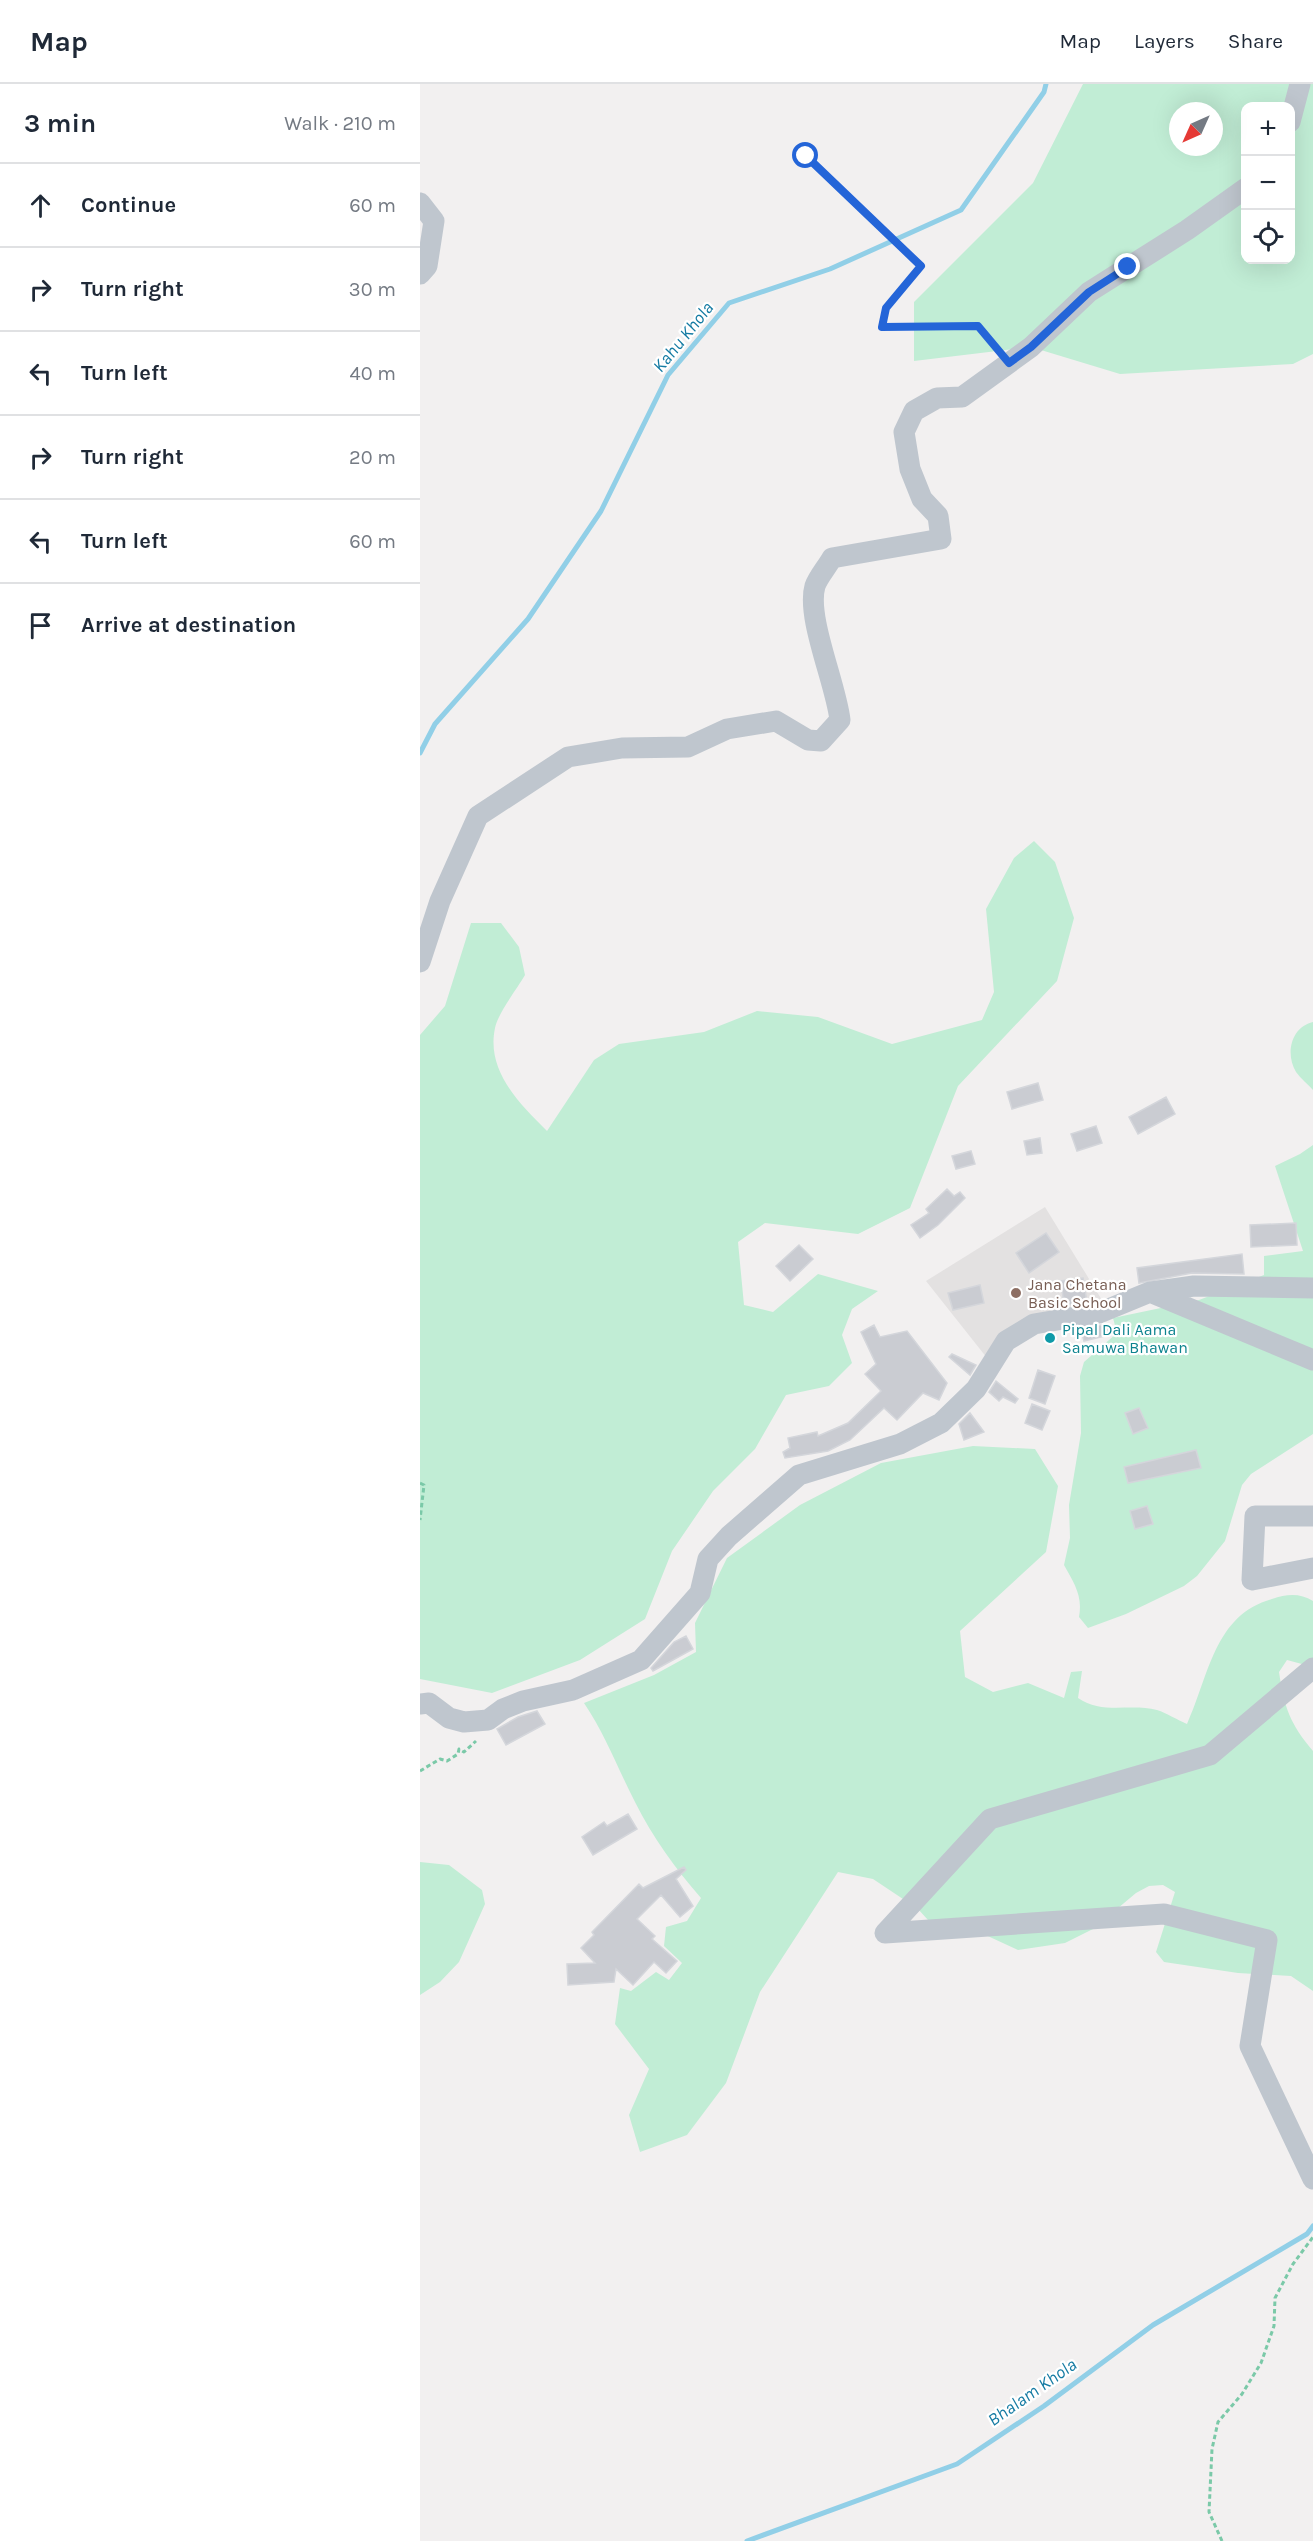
<!DOCTYPE html>
<html lang="en">
<head>
<meta charset="utf-8">
<style>
  body { margin:0; font-family:Karla,sans-serif; background:#f2f2f3; color:#1f2937 }
  .controls { position:absolute; right:18px; top:18px; display:grid; overflow:hidden; border-radius:12px; box-shadow:0 6px 24px #0002 }
  .controls button { width:54px; height:54px; display:grid; place-items:center; padding:0; border:0; border-bottom:2px solid #e0e1e3; background:#fff; color:#1f2937; font:30px sans-serif }
  .compass { position:absolute; left:749px; top:18px; width:54px; height:54px; border-radius:50%; background:#fff; box-shadow:0 6px 24px #0002; rotate:225deg }
  .stop { position:absolute; width:18px; height:18px; margin:-14px; border:4px solid #2465d8; border-radius:50%; background:#fff }
  .stop.end { background:#2465d8; border-color:#fff; box-shadow:0 2px 6px #0008 }
  .list { margin:0; padding:0; list-style:none }
  h2 { display:flex; justify-content:space-between; align-items:center; height:78px; margin:0; padding:0 24px; font-size:26px }
  h2 small { font-size:20px; font-weight:400; color:#747a83 }
  .list li { display:grid; grid-template-columns:39px 1fr auto; gap:18px; align-items:center; box-sizing:border-box; height:84px; padding:0 24px; border-top:2px solid #e0e1e3 }
  .list b { display:block; font-size:22px; white-space:nowrap }
  .list em { font-size:20px; font-style:normal; color:#747a83 }
  .icon { flex:none; width:33px; height:33px; fill:none; stroke:currentColor; stroke-width:2; stroke-linecap:round; stroke-linejoin:round }
  .map { position:relative; flex:none; width:893px; height:2457px; overflow:hidden }
  header { display:flex; align-items:center; gap:36px; box-sizing:border-box; height:84px; padding:0 30px; background:#fff; border-bottom:2px solid #e0e1e3 }
  header strong { font-size:28px }
  nav { display:flex; gap:33px; margin-inline-start:auto; font-size:21px }
  main { display:flex }
  aside { flex:1; background:#fff }
  .map>svg:first-child { display:block }
  .education { fill:#e3e1e1 }
  .green { fill:#c1edd5; fill-rule:evenodd }
  .lines { fill:none; stroke-linecap:round; stroke-linejoin:round }
  .stream { stroke:#91cfe7; stroke-width:5 }
  .building { fill:#caccd2; stroke:#d4d6db; stroke-width:1.5 }
  .path { stroke:#7bc9a8; stroke-width:3; stroke-dasharray:4.5 3; stroke-linecap:butt }
  .minor { stroke:#bfc6ce; stroke-width:21 }
  .route { stroke:#2465d8; stroke-width:8 }
  .education-dot { fill:#8d6e63; stroke:#fff; stroke-width:2 }
  .culture-dot { fill:#0f9aa8; stroke:#fff; stroke-width:2 }
  .labels { text-anchor:middle; stroke-width:4.5; stroke-linejoin:round; paint-order:stroke }
  .education-label { font-size:16px; fill:#785e54; stroke:#fff; text-anchor:start }
  .culture-label { font-size:16px; fill:#0d838f; stroke:#fff; text-anchor:start }
  .water-label { font-size:18px; font-style:italic; fill:#157ba3; stroke:#fff }
</style>
</head>
<body>
<header>
<strong>Map</strong>
<nav><a>Map</a><a>Layers</a><a>Share</a></nav>
</header>
<main>
<aside>
<h2>3 min<small>Walk · 210 m</small></h2>
<ul class="list">
<li><svg class="icon" aria-label="ahead" viewBox="0 0 24 24"><path d="M12 20V5M6 11l6-6 6 6"/></svg><div><b>Continue</b></div><em>60 m</em></li>
<li><svg class="icon" aria-label="right" viewBox="0 0 24 24"><path d="M7 20v-9h11M14 6l5 5-5 5"/></svg><div><b>Turn right</b></div><em>30 m</em></li>
<li><svg class="icon" aria-label="left" viewBox="0 0 24 24"><path d="M17 20v-9H6M10 6l-5 5 5 5"/></svg><div><b>Turn left</b></div><em>40 m</em></li>
<li><svg class="icon" aria-label="right" viewBox="0 0 24 24"><path d="M7 20v-9h11M14 6l5 5-5 5"/></svg><div><b>Turn right</b></div><em>20 m</em></li>
<li><svg class="icon" aria-label="left" viewBox="0 0 24 24"><path d="M17 20v-9H6M10 6l-5 5 5 5"/></svg><div><b>Turn left</b></div><em>60 m</em></li>
<li><svg class="icon" aria-label="arrive" viewBox="0 0 24 24"><path d="M6 21V4h12l-3 4 3 4H6"/></svg><div><b>Arrive at destination</b></div></li>
</ul>
</aside>
<div class="map">
<svg width="893" height="2457" viewBox="0 0 893 2457">
  <rect width="100%" height="100%" fill="#f2f0f0"/>
  <path class="education" d="M625,1123L685,1221L646,1232L567,1274L506,1197Z"/>
  <path class="green" d="M663,0H893V270L873,280L700,290L611,263L494,277V218L613,99ZM826,22H870V176H826ZM758,27H794V63H758Z
    M614,757L635,778L654,834L637,897L538,1002L490,1124L438,1150L345,1139L318,1158L324,1221L353,1228L398,1190L458,1207L432,1225L422,1251L432,1279L409,1302L366,1311L335,1365L293,1407L252,1467L225,1535L160,1576L72,1609L0,1595V951L25,922L51,839H81L99,863L105,891C97,905 78,929 75,944C66,987 99,1019 127,1047L174,976L199,960L284,948L337,927L398,933L472,960L562,936L574,908L566,825L594,774Z
    M893,938V1006C888,1000 881,995 876,988C865,970 871,943 893,938Z
    M893,1061V1350L831,1390L822,1401L805,1457L777,1492L764,1502L706,1530L668,1544L659,1533C663,1512 654,1499 644,1481L650,1454L649,1421L661,1349L660,1292L664,1278L697,1249L693,1234L779,1216L844,1191V1172L883,1167L855,1082L880,1070Z
    M553,1362L615,1365L638,1402L626,1468L540,1547L545,1593L573,1608L608,1599L644,1614L651,1588L662,1587L658,1614C682,1631 710,1619 737,1626C747,1629 757,1636 767,1640C789,1592 794,1531 852,1515C867,1510 880,1509 893,1517V1583L867,1576L859,1588C864,1623 870,1640 893,1667V1907L871,1892L818,1889L744,1878L736,1868L755,1808L743,1801L729,1802L716,1809L673,1845L645,1859L598,1866L559,1848L508,1836L498,1825L453,1795L418,1788L340,1908L306,1999L267,2051L220,2068L209,2031L229,1985L195,1940L200,1904L211,1907L236,1888L249,1896L262,1879L244,1862L246,1843L267,1837L281,1814C255,1784 233,1754 215,1718C198,1685 185,1650 164,1619L234,1591L276,1568L275,1539L307,1474L380,1421L461,1379Z
    M0,1778L29,1781L62,1806L65,1820L39,1878L20,1898L0,1911Z"/>
  <g class="lines">
    <path class="stream" d="M0,669L15,640L108,535L181,427L248,291L309,219L410,185L541,126L624,8L626,0
      M327,2457L537,2380L624,2322L733,2241L887,2150L893,2142"/>
  </g>
  <path class="building" d="M618,999L623,1016L592,1025L587,1008Z
    M746,1013L755,1030L718,1050L709,1033Z
    M676,1042L682,1059L657,1067L651,1050Z
    M620,1054L622,1069L607,1071L604,1057Z
    M551,1067L555,1080L536,1085L532,1072Z
    M527,1105L534,1112L540,1108L545,1114L518,1141L500,1154L491,1141L509,1129L506,1125Z
    M876,1139L877,1161L831,1163L830,1141Z
    M626,1149L639,1168L609,1189L596,1169Z
    M379,1161L393,1175L370,1197L356,1182Z
    M822,1170L824,1190L772,1189L719,1199L717,1184Z
    M663,1194L667,1218L644,1222L641,1197Z
    M560,1201L564,1219L533,1226L528,1209Z
    M686,1240L689,1251L664,1257L661,1245Z
    M454,1241L460,1253L487,1247L527,1299L519,1316L503,1309L477,1336L464,1324L430,1356L408,1367L365,1374L363,1368L370,1364L368,1354L397,1348L398,1352L428,1339L461,1307L445,1290L456,1280L441,1248Z
    M532,1270L556,1281L550,1291L529,1273Z
    M618,1286L635,1292L625,1320L609,1314Z
    M576,1297L598,1315L595,1319L583,1313L579,1317L569,1308Z
    M612,1320L630,1327L622,1346L605,1339Z
    M719,1324L728,1344L713,1350L705,1329Z
    M550,1329L564,1348L544,1356L539,1340Z
    M776,1366L781,1384L708,1399L704,1383Z
    M727,1422L733,1440L715,1445L710,1427Z
    M266,1552L273,1565L233,1587L231,1584L254,1558Z
    M117,1627L125,1640L86,1661L77,1645L98,1633Z
    M208,1730L217,1745L173,1771L162,1753L184,1738L187,1742Z
    M264,1783L266,1786L256,1795L273,1822L260,1833L241,1811L217,1835L235,1852L232,1855L257,1877L246,1889L234,1878L213,1901L196,1885L194,1898L148,1901L147,1880L175,1879L161,1864L174,1851L172,1848L219,1800L223,1804Z"/>
  <g class="lines">
    <path class="path" d="M386,71L501,182L466,224L462,243L558,242L577,264
      M0,1399L4,1401L0,1436
      M0,1687L20,1675L27,1677L38,1670L39,1665L44,1668L56,1657
      M802,2457L789,2428L792,2365L798,2338L822,2310L841,2279L854,2242L855,2214L873,2180L893,2153"/>
    <path class="minor" d="M870,38L880,0
      M0,119L14,137L7,182L0,190
      M0,878L20,817L58,732L148,673L202,664L268,663L307,645L356,637L388,656L401,657L420,636C416,600 386,533 395,502C398,493 407,483 412,474L521,455L518,432L502,415L490,385L484,348L494,327L517,314L542,313L611,263L669,208L767,146L826,104
      M731,1208L774,1202L893,1204
      M893,1432H835L832,1496L893,1484
      M893,1584L790,1671L570,1735L465,1849L744,1830L847,1856L830,1962L893,2095
      M0,1620L9,1619L29,1634L44,1638L68,1636L83,1625L103,1617L153,1606L221,1576L280,1509L288,1475L309,1452L379,1391L480,1360L521,1339L556,1305L586,1257L614,1240L679,1229L730,1208L893,1276"/>
  </g>
  <g class="lines">
    <path class="route" d="M386,72L501,182L466,224L462,243L558,242L589,279L611,263L669,208L708,183"/>
  </g>
  <circle class="education-dot" cx="596" cy="1209" r="6"/>
  <circle class="culture-dot" cx="630" cy="1254" r="6"/>
  <g class="labels">
    <g class="education-label">
      <text x="608" y="1206">Jana Chetana<tspan x="608" dy="18">Basic School</tspan></text>
    </g>
    <g class="culture-label">
      <text x="642" y="1251">Pipal Dali Aama<tspan x="642" dy="18">Samuwa Bhawan</tspan></text>
    </g>
    <g class="water-label">
      <text transform="translate(263 253) rotate(-51)" y="6">Kahu Khola</text>
      <text transform="translate(612 2308) rotate(-35)" y="6">Bhalam Khola</text>
    </g>
  </g>
</svg>
<div class="controls">
<button>+</button>
<button>−</button>
<button><svg class="icon" aria-label="locate" viewBox="0 0 24 24"><circle cx="12" cy="12" r="6"/><path d="M12 2v4M12 18v4M2 12h4M18 12h4"/></svg></button>
</div>
<svg class="compass" viewBox="-18 -18 36 36"><path d="M0-13l5 13h-10z" fill="#e53935"/><path d="M0 13l5-13h-10z" fill="#747a83"/></svg>
<div class="stop" style="left:386px;top:72px"></div>
<div class="stop end" style="left:708px;top:183px"></div>
</div>
</main>
</body>
</html>
